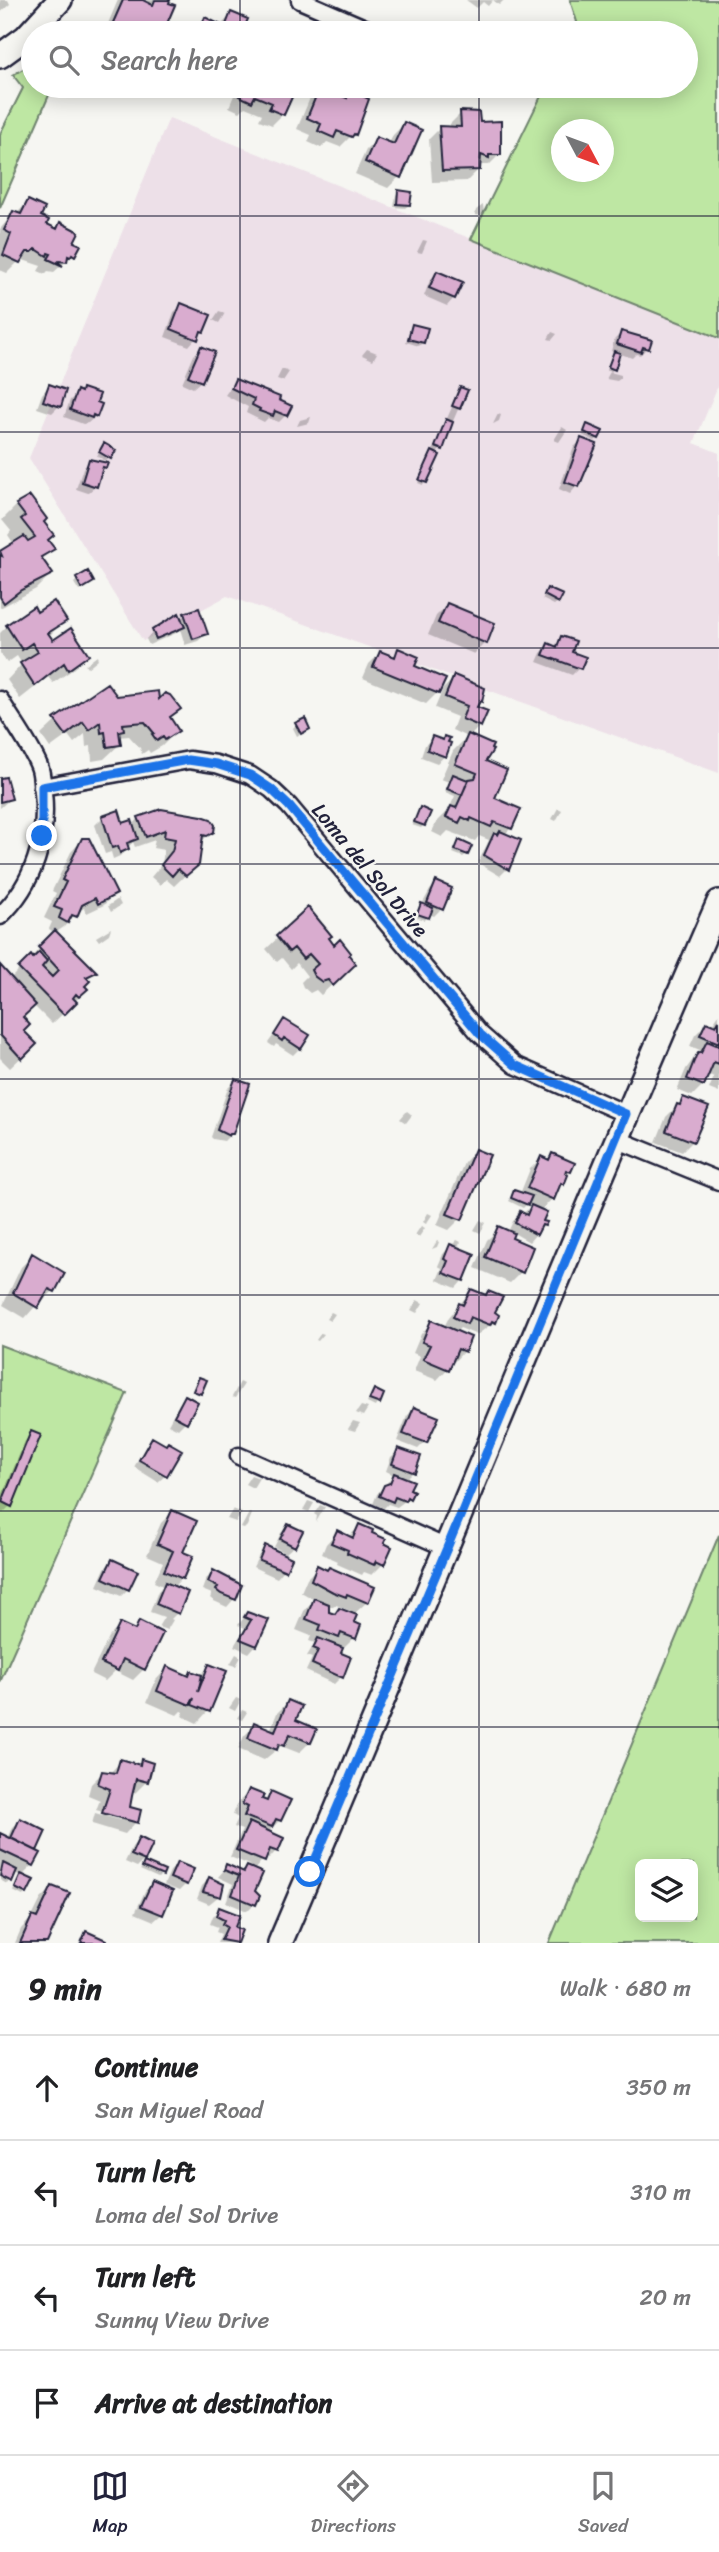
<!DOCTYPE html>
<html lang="en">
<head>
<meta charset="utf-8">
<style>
  body { margin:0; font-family:Sriracha,sans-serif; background:#f6f6f6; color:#202124 }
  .controls { position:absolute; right:21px; bottom:21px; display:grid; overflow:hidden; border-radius:10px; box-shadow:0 4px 18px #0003 }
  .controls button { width:63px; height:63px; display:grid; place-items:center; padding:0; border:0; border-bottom:2px solid #e0e0e0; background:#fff; color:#202124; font:35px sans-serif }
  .compass { position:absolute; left:551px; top:119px; width:63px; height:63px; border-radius:50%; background:#fff; box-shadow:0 4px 18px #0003; rotate:131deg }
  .stop { position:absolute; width:21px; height:21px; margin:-16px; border:5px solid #1a73e8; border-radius:50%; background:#fff }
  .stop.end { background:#1a73e8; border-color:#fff; box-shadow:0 2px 7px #0008 }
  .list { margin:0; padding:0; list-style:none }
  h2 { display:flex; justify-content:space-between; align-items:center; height:91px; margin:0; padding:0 28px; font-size:30px }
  h2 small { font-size:23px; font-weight:400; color:#757577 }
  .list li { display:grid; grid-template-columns:46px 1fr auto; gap:21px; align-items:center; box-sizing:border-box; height:105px; padding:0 28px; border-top:2px solid #e0e0e0 }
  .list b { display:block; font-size:26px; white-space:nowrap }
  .list p { margin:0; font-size:23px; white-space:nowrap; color:#757577 }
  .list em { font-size:23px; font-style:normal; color:#757577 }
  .icon { flex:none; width:38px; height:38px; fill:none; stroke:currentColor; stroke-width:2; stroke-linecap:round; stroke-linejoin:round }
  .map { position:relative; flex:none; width:719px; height:1943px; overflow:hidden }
  .search { position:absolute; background:#fff; box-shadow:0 4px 18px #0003; left:21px; right:21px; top:21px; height:77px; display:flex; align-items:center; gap:18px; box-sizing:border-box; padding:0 24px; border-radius:38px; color:#757577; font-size:26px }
  .sheet { height:511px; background:#fff }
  nav { display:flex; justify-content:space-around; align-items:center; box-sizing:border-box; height:98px; border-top:2px solid #e0e0e0; background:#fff; font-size:19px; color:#757577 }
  nav a { display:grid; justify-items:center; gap:4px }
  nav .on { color:#22223b }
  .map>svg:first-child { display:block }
  .built { fill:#ede0e8 }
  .green { fill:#bee7a3; stroke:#70846f; stroke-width:2; fill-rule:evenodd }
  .shadow { fill:#0003 }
  .building { fill:#d9accf; stroke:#22223b; stroke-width:2 }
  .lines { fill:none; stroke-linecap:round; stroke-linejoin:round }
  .street-casing { stroke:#22223b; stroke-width:21 }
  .secondary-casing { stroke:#22223b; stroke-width:28 }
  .street { stroke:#f6f6f2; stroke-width:16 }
  .secondary { stroke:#f6f6f2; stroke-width:23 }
  .route { stroke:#1a73e8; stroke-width:9 }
  .grid { fill:none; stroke:#22223b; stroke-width:2; stroke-opacity:0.55 }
  .labels { text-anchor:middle; stroke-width:5; stroke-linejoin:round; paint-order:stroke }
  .street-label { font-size:21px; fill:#22223b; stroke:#f6f6f2 }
</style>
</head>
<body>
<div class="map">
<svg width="719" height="1943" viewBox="0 0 719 1943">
  <rect width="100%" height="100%" fill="#f6f6f2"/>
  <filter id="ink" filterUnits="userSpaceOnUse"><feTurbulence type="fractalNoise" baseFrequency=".0143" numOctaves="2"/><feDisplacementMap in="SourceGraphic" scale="14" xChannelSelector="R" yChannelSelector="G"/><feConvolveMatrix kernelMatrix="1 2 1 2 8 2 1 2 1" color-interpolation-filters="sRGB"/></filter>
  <g filter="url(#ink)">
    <path class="built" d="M169,118L719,338V383L694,443L719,453V773L227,596L143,641L29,458Z"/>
    <path class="green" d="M570,0H719V338L471,239L546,86H686V33H572L577,22ZM562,130H604V172H562Z
      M33,63V86H53L0,208V134L23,88L13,75Z
      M0,1345L127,1393L0,1682Z
      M719,1535V1943H549ZM693,1864V1917H640V1864Z"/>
    <path class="shadow" d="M0,0H8L10,4L0,13Z
      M118,0H141L146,3L147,0H168L167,4L172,6L161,33H104Z
      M466,0H504L499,5L493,0L488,6L483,2L477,8Z
      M232,14L246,20L240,33H193L206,19L221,25Z
      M556,24L563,27L561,33H550Z
      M495,27L505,33H489Z
      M518,29L525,33H514Z
      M238,86H295L283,114L272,125L259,120L262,114L245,107L240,112L229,107Z
      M315,86H338L335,94L340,97L344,86H366L351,136L340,147L327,142L321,148L308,142L311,135L297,129Z
      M476,86H499L486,100L473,91Z
      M461,113L478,124L500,154L489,165H479L478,170L467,181L432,182L429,139L440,128H450V124Z
      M404,124L399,177L388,188L355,174L366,150L377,139L389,144L393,135Z
      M399,192L409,205L405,208L394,207L396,195Z
      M28,202L44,225L55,230L60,224L72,243L74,254L54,272L48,271L45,274L38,271L41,266L23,260L17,263L7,273L0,270V229L14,213L16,214Z
      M483,205L484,212L481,216L475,215L476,210Z
      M423,240L427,241L422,253L417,252Z
      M437,273L454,298L447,306L424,296L430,280Z
      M182,305L202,331L189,346L165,337L174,312Z
      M219,311L225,313L219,323L213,320Z
      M412,326L423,342L419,346L406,342Z
      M552,332L557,334L552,340L548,339Z
      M621,333L647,348L640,355L636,354L632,358L618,353L614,369L610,372L621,375V378L617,381L606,379L610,372L606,370L615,352L611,351L614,340Z
      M201,348V381L193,388L182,383L194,355Z
      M367,349L377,353L373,360L362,355Z
      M282,369L289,372L283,381L277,379Z
      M235,381L286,415L279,422L268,418L264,422L246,413L248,407L225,395Z
      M49,386L59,406L52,413L37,408L42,394Z
      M460,389L466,391L441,449L435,455L426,482L423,485L418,483L429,456L435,451L433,450Z
      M83,390L95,404L96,416L88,423L83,424L64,417L70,400Z
      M498,414L501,415L499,421L493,424Z
      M311,417L309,423L297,426L300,420Z
      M588,426L598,438L595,441L582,435Z
      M562,427L567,430L559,442L554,440Z
      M582,440L595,445L577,486L570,494L559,489L574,447Z
      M101,448L109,458L106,461L97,456Z
      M90,461L104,467L100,472L96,486L88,493L76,489L83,468Z
      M17,505L42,522L46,541L52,549L41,560L51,574L36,589L0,608V553L14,544L8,535L11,531L2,520Z
      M77,580L89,585L79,591L74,583Z
      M548,590L558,602L554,605L542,599Z
      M447,605L485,643L474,654L428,635L436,616Z
      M37,614L65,620L49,636L52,642L87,655L72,670L53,683L48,677L20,699L7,680L22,664L17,656L7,663L0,653V633L7,626Z
      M185,615L206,634L198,641L185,645L180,629L176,633L149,645L146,639L153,631L180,619Z
      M561,638L579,668L572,675L537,662L541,653L548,646L553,648Z
      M399,650L413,667L443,680L437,693L426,704L363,678L369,664L380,653L392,658Z
      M97,656L98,659L87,668L85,665Z
      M454,678L477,704L480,726L469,737L484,762L493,799L519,810L511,828L504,835L507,869L500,876L478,863L489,840L479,836L475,841L448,831L442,837L432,832L436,823L448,811L455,796L445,792L449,782L441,779L453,751L467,737L452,730L457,717L435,708L443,689Z
      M165,695L179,709L169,719L177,731L162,746L150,753L148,750L142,754L140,748L129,736L118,737L119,745L104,759L92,761L91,746L86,747L85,734L74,743L68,735L50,748L41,735L56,721L116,698L157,700Z
      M296,725L308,729L297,736L293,728Z
      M433,738L442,741L445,738V756L437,763L421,757L425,745Z
      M0,781L10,799L0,808Z
      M558,808L562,810L556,821L552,819Z
      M420,809L424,825L421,828L412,825Z
      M103,817L122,826H132L139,818L212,831L200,843L197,864L174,886L166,879L160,885L151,877L162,864L164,850L153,848L155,840L135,847L133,842L120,856L113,859L111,852L105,854L95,825Z
      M82,840L115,893L104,905L87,913L84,908L77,912L64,927L55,933L95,972L86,980L82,986L85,989L75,1002L52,1024L33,1005L21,1017L22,1031L35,1044L10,1068L0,1058V968L10,979L55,933L49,929L52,922L44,918L56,893L52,891L71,852Z
      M460,842L467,854L463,857L453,853Z
      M437,883L441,909L434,916L429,914L424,920L415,917L430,890Z
      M118,899L121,905L111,912L108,906Z
      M308,910L333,947L346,955L354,964L321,995L316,990L310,993L303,987L301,982L307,976L297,963L291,969L282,958L277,962L266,949Z
      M111,928L109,934L99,941L96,937Z
      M719,1014V1093L709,1089L714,1077L707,1074L703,1085L692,1096L677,1090L686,1069L700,1050L690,1046L695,1035L706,1024L711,1026Z
      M284,1021L300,1048L293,1055L276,1044L274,1047L268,1043Z
      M235,1081L232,1133L224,1141L213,1139L211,1137L228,1088Z
      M684,1099L693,1141L682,1152L656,1142L666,1117Z
      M407,1111L412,1115L406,1123L400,1119Z
      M475,1151L460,1219L449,1230L437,1225L464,1163Z
      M553,1155L570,1171L552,1199L540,1211L543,1225L536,1234L529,1242L512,1232L509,1239L521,1272L510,1283L475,1268L487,1240L499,1229L508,1232L513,1221L532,1206L527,1204L523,1208L509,1201L515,1192L520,1194L530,1169L541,1158L547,1160Z
      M428,1213L432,1215L426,1224L423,1222Z
      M480,1220L486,1223L480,1233L474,1230Z
      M421,1226L425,1228L419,1237L415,1235Z
      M457,1240L461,1242L456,1249L463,1280L456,1288L437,1280L442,1268L438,1266L443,1254Z
      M437,1241L439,1242L437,1247L432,1249Z
      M32,1256L53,1291L42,1302L40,1301L25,1318L3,1305L21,1267Z
      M471,1291L484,1297L488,1293L494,1322L477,1335L460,1328L456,1332L464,1351L437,1380L414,1371L420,1356L413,1353L421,1334L432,1322L444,1327L449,1317Z
      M417,1300L423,1303L417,1313L411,1310Z
      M331,1312L335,1314L330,1321L326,1319Z
      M321,1333L324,1334L318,1341L316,1340Z
      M240,1382L244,1384L235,1398L232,1397Z
      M374,1391L382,1395L375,1407L367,1403Z
      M186,1397L185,1422L178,1429L168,1424L179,1404Z
      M361,1406L368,1408L363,1416L356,1413Z
      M414,1409L425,1442L418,1449L397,1441L407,1416Z
      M353,1421L360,1423L355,1431L348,1429Z
      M32,1434L10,1506L3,1513L0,1511V1500L25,1441Z
      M153,1439L166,1447V1475L158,1482L134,1467L146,1446Z
      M399,1450L413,1472L406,1479L409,1498L397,1507L388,1504L384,1508L373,1504L377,1494L394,1475L386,1471L391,1457Z
      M251,1475L259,1478L253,1488L245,1484Z
      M308,1501L314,1503L309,1512L303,1510Z
      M320,1505L325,1507L316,1522L317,1516L314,1514Z
      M233,1509L242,1513L236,1522L227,1519Z
      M172,1512L181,1553L182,1578L173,1587L177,1613L171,1619L173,1620L167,1630L158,1627L164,1617L150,1612L158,1591L163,1586L154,1582L163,1562L147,1555L161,1523Z
      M249,1513L252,1514L247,1526L244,1529L241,1528Z
      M288,1526L294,1546L286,1553L274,1547L281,1533Z
      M360,1526L383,1564L372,1575L364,1572L362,1575L337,1564L338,1561L322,1554L326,1544L337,1532L348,1537Z
      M266,1547L289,1558L284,1570L277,1578L253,1567L259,1555Z
      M112,1561L128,1589L121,1596L97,1586L105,1568Z
      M318,1567L367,1602L355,1613L336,1605L333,1607L328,1605L327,1613L354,1638L343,1649L341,1648L338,1654L341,1677L334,1684L306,1671L312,1658L307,1656L315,1643L309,1641L311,1636L296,1630L304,1611L315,1600L301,1592L307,1578Z
      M214,1572L240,1586L234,1599L227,1607L214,1601L210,1598L212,1594L202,1590L206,1579Z
      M247,1614L267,1621L256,1645L249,1653L234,1646L245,1628L238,1625Z
      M140,1623L144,1669L133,1680L115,1671L105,1681L91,1674L109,1637L120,1625L132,1631Z
      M236,1654L241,1657L236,1666L230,1664Z
      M210,1666L225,1672L208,1711L197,1723L182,1716L184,1712L181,1711L177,1715L147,1702L156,1680L167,1668L188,1677L192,1673L199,1676Z
      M236,1698L241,1700L235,1711L229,1708Z
      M288,1702L293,1721L310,1742L299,1753L281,1746L264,1760L238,1749L244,1736L255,1725L270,1731L277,1713Z
      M242,1710L247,1712L242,1720L237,1718Z
      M121,1761L137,1766L142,1761L151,1764L146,1782L135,1793L131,1792L128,1808L139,1811L136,1822L125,1834L92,1824L95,1813L120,1820V1817L96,1810L100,1800L88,1795L91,1784L102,1773H110Z
      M250,1791L263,1802L272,1793L280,1820L268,1832L282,1838L276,1851L269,1859L265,1857L254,1870V1904L247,1911L226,1902L233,1884L218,1877L227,1867L242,1873L250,1865L230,1857L242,1830L234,1827L238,1818L233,1815L238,1802Z
      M21,1820L35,1850L33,1865L22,1876L26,1892L23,1896L13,1891L22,1876L14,1873L7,1884L0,1880V1835L8,1839L13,1827Z
      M139,1839L144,1860L137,1867L125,1862L132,1847Z
      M145,1864L161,1875L158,1878L140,1870Z
      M178,1864L186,1884L179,1891L164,1885L170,1871Z
      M209,1879L219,1896L209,1904L197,1899L202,1886Z
      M152,1884L162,1914L154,1921L135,1913L145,1891Z
      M52,1888L46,1943H15L21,1929L32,1917L41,1899Z
      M220,1909L233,1928L240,1931L235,1943H217L221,1934L216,1932L218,1927L210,1924L213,1916Z"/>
    <path class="building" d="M123,0H143L153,5L155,0H170L169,3L175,5L163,33H124L125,30L112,25Z
      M231,12L248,19L242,33H198L205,17L225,27Z
      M243,86H297L284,115L269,109L272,103L255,96L252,102L239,96Z
      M320,86H340L337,94L347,98L349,86H369L363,96L369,99L356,135L354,134L352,137L337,131L334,138L318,131L321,124L307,118Z
      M460,111L479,112L480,122L501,121V155H489V158L481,155L480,170L442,171L439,126L461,127Z
      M404,122L422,130L401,178L365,162L376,137L394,144Z
      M398,190L412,192L410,205L397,204Z
      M28,200L45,208L41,216L49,220L47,224L57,229L60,222L79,232L74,242L81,245L75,256L72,254L70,257L68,256L67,262L59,261L58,262L63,266L48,259L51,254L48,253L47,256L36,249L32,252H27L20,263L3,255L11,234L4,230L13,211L21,214Z
      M437,271L463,282L455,299L429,288Z
      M181,303L211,315L204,332L201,331L198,340L171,329Z
      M412,324L428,328L424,343L408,339Z
      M621,331L652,340L649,349L643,347L641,352L617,344Z
      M201,346L215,352L202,382L188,376Z
      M614,351L620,353L615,370L608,367Z
      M235,379L280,397L279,400L292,406L287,416L275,411L273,416L259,411L260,409L252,405L254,399L231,388Z
      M49,384L66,390L61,407L43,401Z
      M460,387L468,390L460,409L452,406Z
      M82,388L100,394L97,402L102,404L97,417L93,415L92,418L70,410L77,390L81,392Z
      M446,419L453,422L443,450L435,447Z
      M587,424L603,431L599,439L584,432Z
      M581,438L597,444L579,487L565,482Z
      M104,443L116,450L111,459L99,452Z
      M432,451L440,455L427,483L419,480Z
      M89,459L108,463L106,468L103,467L97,487L82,482Z
      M30,496L47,519L44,522L54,535L48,540L55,549L41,557L53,574L21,590L4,603L0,597V555L2,556L0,551L24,536L28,541L35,537L21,519L25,516L16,504Z
      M88,571L94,582L82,589L76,578Z
      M547,588L563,595L559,603L544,595Z
      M54,601L67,621L48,633L53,640L71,628L89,655L68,670L64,663L35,686L20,663L38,652L32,643L22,650L6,625L34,606L37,612Z
      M447,603L495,623L487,644L438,623Z
      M199,608L208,634L193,639L184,613Z
      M179,613L185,627L156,639L152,630Z
      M561,636L576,641L572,652L586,657L581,669L543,655L548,643L557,647Z
      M398,648L419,657L415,666L446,679L439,694L373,667L380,651L395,657Z
      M454,675L485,688L482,702L480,701L477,707L488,711L481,727L462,719L467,706L445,697Z
      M107,683L117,696L158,691L159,699L165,693L170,695L181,709L170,717L179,731L165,740L163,737L157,741L152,734L154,733L145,722L123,724L124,730L119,731L121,745L107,747L105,732L101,733L100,722L89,730L83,722L66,735L54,719Z
      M305,718L310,729L301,734L295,723Z
      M468,734L493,745L491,749L493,750L486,761L507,770L495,798L521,809L512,829L494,822L491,827L471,818L470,821L462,817L459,823L446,817L451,806L456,808L469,779L475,778L477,773L455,764Z
      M432,736L443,740L444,736L450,738L448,742L451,743L446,757L427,750Z
      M453,774L468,780L462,795L447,789Z
      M6,777L12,799L0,802V778Z
      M420,807L431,812L425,826L414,822Z
      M161,809L202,816L211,819L215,825L214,832L207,836L203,835L199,865L186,876L178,869L172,876L161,865L172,851L175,839L164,837L165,830L146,837L138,817Z
      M119,810L123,823L132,820L138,839L127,843L129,849L120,853L118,846L112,848L102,816Z
      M500,831L521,840L509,870L484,855L494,833L498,835Z
      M82,838H89L117,894L98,904L95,898L82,905L77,917L72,915L68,923L59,918L62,910L54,907L66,882L62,880Z
      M459,840L472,846L468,855L455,850Z
      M436,881L452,888L443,910L427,903Z
      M421,903L433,908L429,918L417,914Z
      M308,907L332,936L329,938L334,945L340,939L351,953L349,955L356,964L333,986L328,980L322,982L314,976L311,970L318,964L309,954L303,959L294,948L289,952L276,936Z
      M55,930L97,972L86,977L90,981L85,986L88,989L79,997L76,994L73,998L77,1002L64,1015L18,968L31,955L33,958L39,952L47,961L42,967L52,977L59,970L38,947Z
      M0,965L36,1005L23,1017L30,1025L24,1031L37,1044L22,1059L0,1035Z
      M284,1019L310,1035L301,1049L284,1038L282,1041L274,1035Z
      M719,1020V1043L700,1035L706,1022L716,1026Z
      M707,1041L719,1046V1064L714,1062L704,1086L687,1079L696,1056L699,1052L701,1053Z
      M235,1079L250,1084L233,1134H230L229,1136L217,1130Z
      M683,1097L709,1107L694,1142L666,1131L677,1104L680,1105Z
      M475,1149L490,1155L462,1220L447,1214Z
      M552,1153L575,1163L571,1172L566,1170L565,1173L568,1175L564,1185L561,1183L554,1200L527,1188L541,1156L549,1160Z
      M514,1190L532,1196L528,1205L511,1198Z
      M531,1205L547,1212L543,1221L547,1222L545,1226L542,1225L537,1235L515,1223L520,1211L527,1215Z
      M498,1226L514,1233L512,1238L533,1247L523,1273L485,1257Z
      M450,1244L475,1254L464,1281L443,1273L448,1261L444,1259Z
      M32,1253L65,1273L55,1292L49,1289L38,1308L13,1293Z
      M471,1289L486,1295L488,1291L503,1297L495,1312L499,1315L496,1323L492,1321L490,1325L470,1317L467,1324L453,1317L459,1303L463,1305Z
      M431,1320L471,1337L465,1352L458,1349L449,1370L423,1359L430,1345L422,1342Z
      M199,1377L207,1380L201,1394L193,1391Z
      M374,1389L384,1394L380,1404L369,1400Z
      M185,1395L198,1402L187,1423L174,1416Z
      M414,1407L439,1417L427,1443L403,1434Z
      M31,1431L41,1435L12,1507L2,1502Z
      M152,1437L166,1445L168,1442L182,1450L167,1476L139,1460Z
      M398,1448L421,1456L415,1473L392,1464Z
      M394,1473L414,1481L410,1489L414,1491L410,1499L407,1497L405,1501L395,1497L393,1502L379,1496L384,1485L390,1483Z
      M172,1510L197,1521L183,1552L193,1556L183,1579L164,1571L173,1551L157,1544Z
      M288,1524L303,1531L295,1547L280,1539Z
      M359,1524L373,1530L372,1533L386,1539L384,1543L392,1547L384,1565L376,1561L374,1565L347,1553L348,1550L331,1543L337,1530L353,1538Z
      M265,1545L292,1558L286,1571L259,1560Z
      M112,1559L138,1571L129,1590L103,1578Z
      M317,1565L327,1570L329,1567L375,1587L368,1603L347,1594L346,1597L333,1592L311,1580Z
      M213,1570L242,1585L236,1600L221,1594L216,1590L218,1587L208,1582Z
      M165,1582L188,1592L179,1614L156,1604Z
      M314,1598L329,1604V1612L335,1614L339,1608L357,1615L354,1622L361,1625L356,1639L341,1633L339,1638L319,1630L321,1625L306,1619Z
      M247,1612L269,1620L257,1646L240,1639L251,1620L244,1617Z
      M139,1621L163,1633L145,1670L123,1659L118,1671L101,1663L120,1623L135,1630Z
      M318,1638L343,1648L341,1653L351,1657L343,1678L312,1664L318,1650L313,1648Z
      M209,1664L227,1671L210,1712L192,1705L194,1698L190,1705L157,1691L167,1666L189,1676L191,1671L202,1675L198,1692Z
      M288,1700L302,1706L296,1720L317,1729L311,1743L290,1734L284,1746L279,1744L277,1750L248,1738L254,1722L275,1731Z
      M120,1759L140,1765L141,1759L153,1763L148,1782L136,1779L132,1796L130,1807L141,1810L138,1823L102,1813L110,1789L98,1784L102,1771L116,1773Z
      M249,1789L264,1795L262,1799L267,1801L271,1791L291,1800L281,1821L276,1819L272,1827L244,1816L248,1807L242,1804Z
      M20,1818L46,1831L37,1851L11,1838Z
      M249,1822L284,1838L278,1852L270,1849L265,1862L236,1850Z
      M0,1833L41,1853L34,1866L0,1850Z
      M139,1837L153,1844L145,1861L131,1855Z
      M144,1862L165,1871L163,1876L142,1867Z
      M177,1862L194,1869L187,1885L170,1878Z
      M3,1863L17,1870L12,1882L0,1876Z
      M226,1864L244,1872L247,1866L263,1873L255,1891L260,1896L256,1905L232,1895L239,1876L224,1870Z
      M21,1874L34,1880L27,1894L15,1888Z
      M209,1877L224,1884L221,1897L203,1892Z
      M152,1882L173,1891L163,1915L141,1906Z
      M52,1886L70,1893L47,1943H20L32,1916L37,1918Z
      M219,1907L240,1915L235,1927L242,1930L237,1943L221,1940L227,1927L222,1924L224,1920L216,1916Z
      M86,1931L106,1940L104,1943H81Z"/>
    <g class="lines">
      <defs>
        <path id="street" d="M300,0L376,33
          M0,700C11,719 31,746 39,766C42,773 42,784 43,792C48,838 34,884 0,916
          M42,787L189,760L216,764L250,775L271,789L289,806L480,1034L515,1065L626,1114
          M616,1139L719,1181
          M239,1456L447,1548"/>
        <path id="secondary" d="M0,56L26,37L60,0
          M280,1943C428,1597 568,1247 719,902"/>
      </defs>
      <use href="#street" class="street-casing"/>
      <use href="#secondary" class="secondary-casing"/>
      <use href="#street" class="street"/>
      <use href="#secondary" class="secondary"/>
    </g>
  </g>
  <g class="lines" filter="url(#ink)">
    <path class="route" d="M42,836V787L188,760L216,764L250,775L271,789L289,806L480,1034L515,1065L626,1114L447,1548L310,1872"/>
  </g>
  <path class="grid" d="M240,0V33M479,0V33M240,86V1943M479,86V1943M0,216H719M0,432H719M0,648H719M0,864H719M0,1079H719M0,1295H719M0,1511H719M0,1727H719"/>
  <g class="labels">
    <g class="street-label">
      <text transform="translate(370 870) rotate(50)" y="7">Loma del Sol Drive</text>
    </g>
  </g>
</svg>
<div class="controls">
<button><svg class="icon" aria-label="layers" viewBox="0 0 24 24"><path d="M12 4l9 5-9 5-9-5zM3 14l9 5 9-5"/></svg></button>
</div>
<svg class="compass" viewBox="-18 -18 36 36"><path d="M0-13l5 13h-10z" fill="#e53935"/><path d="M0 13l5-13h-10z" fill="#757577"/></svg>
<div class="stop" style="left:310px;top:1872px"></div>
<div class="stop end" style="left:42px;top:836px"></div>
<div class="search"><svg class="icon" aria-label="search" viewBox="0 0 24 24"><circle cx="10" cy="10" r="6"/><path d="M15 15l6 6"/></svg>Search here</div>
</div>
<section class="sheet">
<h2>9 min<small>Walk · 680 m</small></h2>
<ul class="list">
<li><svg class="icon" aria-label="ahead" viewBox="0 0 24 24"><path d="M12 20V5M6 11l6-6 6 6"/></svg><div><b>Continue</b><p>San Miguel Road</p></div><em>350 m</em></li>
<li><svg class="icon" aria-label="left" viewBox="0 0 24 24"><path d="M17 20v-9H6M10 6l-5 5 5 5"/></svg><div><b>Turn left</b><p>Loma del Sol Drive</p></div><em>310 m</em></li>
<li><svg class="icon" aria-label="left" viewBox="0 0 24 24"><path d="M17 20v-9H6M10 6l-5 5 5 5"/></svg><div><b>Turn left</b><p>Sunny View Drive</p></div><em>20 m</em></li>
<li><svg class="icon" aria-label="arrive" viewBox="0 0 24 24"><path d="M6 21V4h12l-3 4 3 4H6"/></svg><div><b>Arrive at destination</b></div></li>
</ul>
</section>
<nav>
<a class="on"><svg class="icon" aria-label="map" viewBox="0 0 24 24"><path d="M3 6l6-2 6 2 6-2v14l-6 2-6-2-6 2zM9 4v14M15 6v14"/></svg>Map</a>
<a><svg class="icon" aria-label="directions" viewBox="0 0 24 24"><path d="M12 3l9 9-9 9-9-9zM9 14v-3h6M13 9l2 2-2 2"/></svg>Directions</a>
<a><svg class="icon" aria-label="saved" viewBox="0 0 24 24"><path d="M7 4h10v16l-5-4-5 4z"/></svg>Saved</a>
</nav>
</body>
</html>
